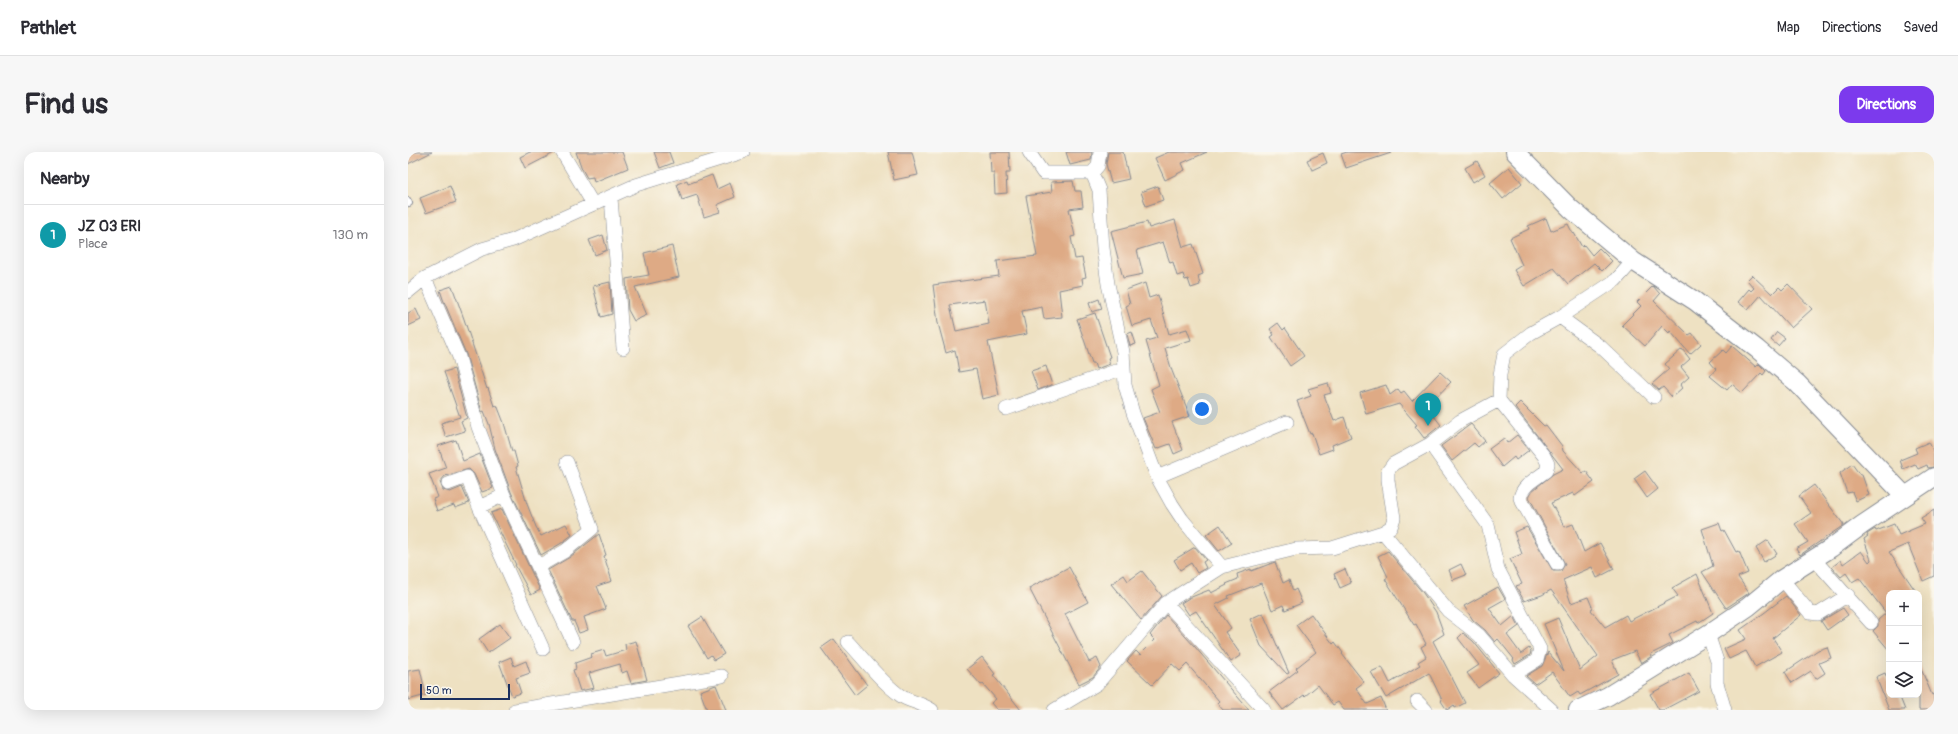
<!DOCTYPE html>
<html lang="en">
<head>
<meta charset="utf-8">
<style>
  body { margin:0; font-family:Pangolin,sans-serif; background:#f7f7f7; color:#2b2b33 }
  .controls { position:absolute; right:12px; bottom:12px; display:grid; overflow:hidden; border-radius:8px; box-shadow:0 4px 16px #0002 }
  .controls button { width:36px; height:36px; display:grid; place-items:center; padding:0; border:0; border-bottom:1px solid #e1e1e2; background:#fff; color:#2b2b33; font:20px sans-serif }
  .scale { position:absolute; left:12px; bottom:10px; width:90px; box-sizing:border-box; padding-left:4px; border:2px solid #1b2f5e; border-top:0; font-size:11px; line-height:14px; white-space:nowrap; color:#1b2f5e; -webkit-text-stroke:3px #fbf7ec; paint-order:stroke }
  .you { position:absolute; left:794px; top:257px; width:14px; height:14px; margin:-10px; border:3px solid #fff; border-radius:50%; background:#1a73e8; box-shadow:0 0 0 6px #1a73e833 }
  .badge { display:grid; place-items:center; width:26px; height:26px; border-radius:50%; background:#7c3aed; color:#fff; font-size:13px; font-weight:700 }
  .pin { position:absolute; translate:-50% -33px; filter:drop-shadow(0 1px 2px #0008) }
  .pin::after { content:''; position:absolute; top:21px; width:14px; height:12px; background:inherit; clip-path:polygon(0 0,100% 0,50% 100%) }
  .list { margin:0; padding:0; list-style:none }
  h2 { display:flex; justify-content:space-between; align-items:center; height:52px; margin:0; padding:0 16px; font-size:17px }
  h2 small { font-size:13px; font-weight:400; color:#7c7c81 }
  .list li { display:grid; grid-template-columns:26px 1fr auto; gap:12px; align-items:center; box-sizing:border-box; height:60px; padding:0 16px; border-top:1px solid #e1e1e2 }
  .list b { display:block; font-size:15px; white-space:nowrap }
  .list p { margin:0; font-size:13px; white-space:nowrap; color:#7c7c81 }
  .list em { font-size:13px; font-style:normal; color:#7c7c81 }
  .icon { flex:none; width:22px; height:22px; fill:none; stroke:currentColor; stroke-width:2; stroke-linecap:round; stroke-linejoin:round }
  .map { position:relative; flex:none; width:1526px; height:558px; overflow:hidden; border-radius:12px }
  header { display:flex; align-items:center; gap:24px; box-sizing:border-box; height:56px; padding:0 20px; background:#fff; border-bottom:1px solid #e1e1e2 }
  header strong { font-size:19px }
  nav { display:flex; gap:22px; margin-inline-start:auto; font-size:14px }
  .intro { display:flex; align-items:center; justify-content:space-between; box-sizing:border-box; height:96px; padding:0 24px }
  h1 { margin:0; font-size:28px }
  .button { padding:10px 18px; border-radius:12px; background:#7c3aed; color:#fff; font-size:14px; font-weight:700 }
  main { display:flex; gap:24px; padding:0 24px }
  aside { flex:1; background:#fff; border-radius:12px; box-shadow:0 4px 16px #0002 }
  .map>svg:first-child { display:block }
  .building { fill:#deaa85; fill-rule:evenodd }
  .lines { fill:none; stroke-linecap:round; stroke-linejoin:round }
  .lane-casing { stroke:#848890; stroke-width:8 }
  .street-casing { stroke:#848890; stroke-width:14 }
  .secondary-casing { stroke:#848890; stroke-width:20 }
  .lane { stroke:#fff; stroke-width:6 }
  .street { stroke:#fff; stroke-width:13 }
  .secondary { stroke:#fff; stroke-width:18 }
</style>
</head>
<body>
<header>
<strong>Pathlet</strong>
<nav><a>Map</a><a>Directions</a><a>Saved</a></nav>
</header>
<div class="intro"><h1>Find us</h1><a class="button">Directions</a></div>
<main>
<aside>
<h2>Nearby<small></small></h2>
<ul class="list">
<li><span class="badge" style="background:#0f9aa8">1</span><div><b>JZ 03 ERI</b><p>Place</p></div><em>130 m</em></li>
</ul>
</aside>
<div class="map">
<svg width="1526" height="558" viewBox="0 0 1526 558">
  <rect width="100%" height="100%" fill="#fbf7ec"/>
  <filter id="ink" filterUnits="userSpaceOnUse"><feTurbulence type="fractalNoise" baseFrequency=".025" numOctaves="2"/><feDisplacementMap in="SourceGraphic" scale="8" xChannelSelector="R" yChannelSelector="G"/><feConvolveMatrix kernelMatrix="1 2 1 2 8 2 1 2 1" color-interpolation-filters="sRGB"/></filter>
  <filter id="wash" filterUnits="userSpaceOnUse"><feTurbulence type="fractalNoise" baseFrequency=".012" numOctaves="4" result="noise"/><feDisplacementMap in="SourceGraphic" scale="16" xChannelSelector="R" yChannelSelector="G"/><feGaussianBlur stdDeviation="0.9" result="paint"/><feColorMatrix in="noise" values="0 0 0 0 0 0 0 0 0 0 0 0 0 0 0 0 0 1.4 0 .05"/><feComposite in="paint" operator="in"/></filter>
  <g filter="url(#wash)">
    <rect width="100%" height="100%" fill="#eee1c2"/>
    <g id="blocks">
      <path class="building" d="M0,0H24L0,12Z
        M122,0H146V1L117,16L112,5Z
        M168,0H214L220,16L186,30L185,25L179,26L174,17Z
        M246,0H261L265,11L252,16Z
        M480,0H504L510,23L486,28Z
        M582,0H601L602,21H598L599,41L587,42L586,21H583Z
        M658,0H684L683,8L662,13Z
        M700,0H715L721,27L703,31L698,12Z
        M761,0H799L774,11L777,18L757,28L747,6Z
        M939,0H983V1L938,16L933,2Z
        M915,1L919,11L904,18L899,8Z
        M1069,9L1077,23L1065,30L1057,16Z
        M1101,15L1114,31L1095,47L1082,31Z
        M304,23L309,37L322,31L327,45L309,53L312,60L296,65L289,43L274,48L269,32L279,28L280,32Z
        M665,29L667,39H673L675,55L661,57L667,84L663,85L667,107L674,106L678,125L674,126L675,133L651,138L654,165L636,167L634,155L614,159L619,182L580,190L591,243L574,247L568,217L551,220L547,198L538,201L530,171L525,133L591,124L589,109L629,104L618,44L644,40L643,30ZM577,148L581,172L548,179L542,153Z
        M42,34L48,50L18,61L12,46Z
        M750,34L755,48L738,54L733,40Z
        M1138,66L1143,79L1160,72L1165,82L1166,81L1174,95L1176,93L1184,103L1191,96L1204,109L1194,119L1186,111L1160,132L1146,116L1116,134L1106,118L1114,113L1102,86L1121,77L1120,74Z
        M767,68L775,95L785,92L795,122L790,124L792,133L783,136L780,127L777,128L775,122L769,124L765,110L762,111L755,90L729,98L735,122L715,126L703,79L739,70L741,76Z
        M195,83L199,98L187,103L181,88Z
        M264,94L271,125L227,135L239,163L226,169L220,158L218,127L241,123L236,101Z
        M1344,123L1364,142L1371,135L1374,138L1380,132L1404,157L1383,176L1353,143L1340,158L1330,150L1341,137L1343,139L1346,136L1339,128Z
        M202,130L204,162L193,165L185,134Z
        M737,131L741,146L750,143L761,182L779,177L783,188L757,196L764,219L782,264L764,270L775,298L766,302L762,292L748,297L735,266L752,260L743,237L751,233L738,189L749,186L743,168L724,174L718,154L722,152L718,138Z
        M44,134L56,167L79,237L80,236L86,254L89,253L96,271L104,299H106L110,314L108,315L119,352L128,375L133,384L158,372L164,383L152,392L133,403L103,340L87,297L81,272L76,259L74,260L58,202L35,147L32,138Z
        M1245,134L1252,142L1246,149L1281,183L1284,181L1293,192L1282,202L1262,179L1261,181L1254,174L1237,194L1214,173L1233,154L1229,150Z
        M691,147L694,157L684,160L681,151Z
        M8,157L13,168L0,174V161Z
        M687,161L702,205L700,206L702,212L688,217L686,211H684L669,167Z
        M870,171L875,178L877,176L896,204L882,214L863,185L866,183L862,177Z
        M724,180L728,192L722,194L719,182Z
        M1369,180L1377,186L1370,194L1363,188Z
        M1324,194L1348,215L1351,212L1358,219L1355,223L1353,221L1334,241L1324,232L1319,238L1302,224L1308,217L1302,210L1315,198L1318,201Z
        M1274,197L1282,207L1273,215L1281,225L1272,233L1274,236L1264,245L1255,235L1251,238L1244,232L1261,217L1257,212Z
        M638,214L644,233L630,238L623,219Z
        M46,217L59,266L53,269L57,279L38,285L33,271L52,265L36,220Z
        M1032,220L1043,230L1019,255L1033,273L1018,285L1016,286L1007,274L1009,273L991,252L958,262L952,241L978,233L982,243L990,237L993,241L996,239L1004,249Z
        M920,231L923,241L916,243L926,269L936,265L943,285L924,293L925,297L911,302L904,281L902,282L889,249L903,244L900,237Z
        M1112,250L1136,274L1138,273L1154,294L1155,299L1175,321L1178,319L1186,330L1167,344L1165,341L1143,351L1157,375L1165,372L1176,400L1192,391L1206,417L1189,426L1184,415L1155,428L1163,451L1180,445L1185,457L1183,458L1197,475L1218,463L1221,469L1270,444L1264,436L1289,422L1305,461L1290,471L1289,469L1261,483L1265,491L1243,502L1244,504L1233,511L1227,499L1204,508L1210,522L1172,543L1170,540L1162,545L1144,520L1127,532L1118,524L1134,514L1140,500L1156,519L1136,472L1150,466L1172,518L1190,504L1143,438L1134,443L1116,449L1108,434L1114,432L1102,407L1114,402L1106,380L1119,375L1145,419H1153L1157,412L1121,345L1124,339L1145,322L1155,317L1107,255Z
        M1063,272L1077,289L1070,295L1066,291L1044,309L1033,294Z
        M1109,283L1121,298L1108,308L1106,305L1094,315L1081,297L1096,286L1099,291Z
        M48,288L55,309L72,302L85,336L74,340L66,322L61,317L37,324L32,330L35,338L42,340L54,335L61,351L47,356L46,353L29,359L25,347L30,345L21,322L38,316L30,294Z
        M1521,290L1526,301V315L1520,316L1519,313L1510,317L1507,312L1495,317L1492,308L1509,301L1507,296Z
        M1444,312L1452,323H1454L1461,343L1448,349L1444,340L1439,341L1432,321Z
        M1237,319L1250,337L1239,346L1226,327Z
        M1406,333L1436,373L1392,403L1388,397L1400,390L1387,372L1403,361L1391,344Z
        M94,357L132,438L123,443L107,413H108L83,361Z
        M1526,358V424L1515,429L1500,392L1481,400L1509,441H1481V498L1465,479L1470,474V468L1478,461L1451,426L1444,430L1438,421L1433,425L1424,415L1433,408L1435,412L1453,399L1461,410L1463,408L1456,387L1460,384L1459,382L1467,377L1468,379L1486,372L1491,383L1517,372L1513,366Z
        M1311,371L1314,379L1316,378L1328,400L1331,399L1340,421L1330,425L1341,441L1318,456L1294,420L1305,414L1294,377Z
        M812,373L824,391L811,399L798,383Z
        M191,382L198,403L196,404L204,429L189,434L198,457L176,465L180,478L171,481L166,469H164L140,418L162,405Z
        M1360,388L1369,402L1356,410L1348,396Z
        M787,395L798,408L795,410L798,416L789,421L783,411L772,418L766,408Z
        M980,399L1015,441L1028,460L1036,482L1025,489L1057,551L1047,556L1046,553L1039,558L1033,549L1034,548L1021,521L978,546L963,520L974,515L982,531L1012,513L1010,510L1018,505L1013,495L1018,492L1008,472L1006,473L977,427L980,425L970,404Z
        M867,410L875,431L881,428L885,439L888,437L894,451L877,458L875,453L864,458L853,431L820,444L821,446L807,453L823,476L817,480L833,503L823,510L788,459L781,463L773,451L781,446L801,438L803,441L819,433L818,432L830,427L829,422L843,417V419Z
        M1053,412L1058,423L1045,428L1041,418Z
        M661,415L680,450L657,462L681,510L689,506L693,515L685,525L671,532L621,436Z
        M937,417L943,431L932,436L926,422Z
        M734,419L754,444L733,468L703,432L716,423L720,429Z
        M1090,435L1097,447L1081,456L1094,474L1106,464L1111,474L1099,483L1113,502L1121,496L1123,499L1122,503L1107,512L1105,508L1106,507L1090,487L1087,490L1077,478L1065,468L1056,454Z
        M1378,444L1393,463L1365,486L1374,500L1347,515L1338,499L1321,507L1316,497L1338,487L1332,478L1356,461Z
        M1435,456L1440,463L1419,478L1413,469Z
        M855,461L881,521L879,522L853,494L842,467Z
        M903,462L925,492L927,490L935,501L934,502L956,530L948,536L959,552L973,546L978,558H936L930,550L925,553L910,533L897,544L896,543L875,558L861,540L890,518L888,516L908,500L888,473Z
        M758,463L787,495L841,558H815L809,551L811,549L779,512L772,519L764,512L744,533L719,509L728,499L732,503L747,488L742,483Z
        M294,465L316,502L306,508L303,503L299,506L280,474Z
        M92,472L102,486L80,501L71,487Z
        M1055,481L1065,489L1091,521L1070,536L1059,521L1071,513L1050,486Z
        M426,487L459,533L447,543L413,496Z
        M228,489L239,528L223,531L219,519L214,521L212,512L181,521L186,536L172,539L165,518L168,517L167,511L184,505L183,502L196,498L198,504L218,498L217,492Z
        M1419,495L1423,506L1411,511L1417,521L1408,527L1403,519L1384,531L1377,520L1410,498Z
        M103,505L106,514L118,509L122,521L108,526L113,541L104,544L91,510Z
        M574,505L587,522L585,523L613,558H589L583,551L588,547L575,532L573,533L559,517Z
        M1511,512L1524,543L1526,542V558H1511Z
        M12,517L18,543L0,548V519Z
        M1281,521L1291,539L1255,558H1251L1242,542Z
        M1477,521L1481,530V543H1491L1497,558H1481L1468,525Z
        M308,533L318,558H299L292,539Z"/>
    </g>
  </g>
  <g filter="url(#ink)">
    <use href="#blocks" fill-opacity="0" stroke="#848890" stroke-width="1"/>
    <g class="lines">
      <defs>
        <path id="lane" d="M0,49L1,51"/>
        <path id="street" d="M154,0L185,52
          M621,0L635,21H684L691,38L695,96L700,132L715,200L717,233L725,261L749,325L764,352L774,367L814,415
          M684,21L690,14L692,0
          M203,46L215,196
          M17,126L51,205L70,275L96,343L165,490
          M0,140L17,126L74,97L105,88L228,33L335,0
          M1152,165L1193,195L1246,245
          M1091,248L1136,304L1140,312L1138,319C1128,327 1114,333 1112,346L1149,412
          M598,257L716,216
          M1022,292L1080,373L1090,417L1132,497L1129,508L1105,523
          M749,325L879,270
          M40,332L59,325L71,355
          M96,343L71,355L135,497
          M975,380L1040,459L1071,483L1105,523L1144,558
          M1406,407L1463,471
          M131,414L157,399L184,377L159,310
          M1374,427L1402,461L1410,462L1440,443
          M758,451L856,558
          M1300,482L1309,509V531L1317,558
          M440,490C457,508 472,529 493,544C500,549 513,551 524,558
          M1009,549L1018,558
          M107,558L314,524
          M646,558L689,532L758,451L814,415L888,397L924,396L975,380L983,375L986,366L980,328V319L985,312L1022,292L1052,269L1091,248L1092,223L1096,202L1123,181L1152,165L1208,128L1225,109"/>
        <path id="secondary" d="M1107,0L1163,57L1225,109L1287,149L1349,197L1389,231L1497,344
          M1170,558L1200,544L1300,482L1340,455L1374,427L1423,396L1454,373L1526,325"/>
      </defs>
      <use href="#lane" class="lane-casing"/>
      <use href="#street" class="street-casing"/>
      <use href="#secondary" class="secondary-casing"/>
      <use href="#lane" class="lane"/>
      <use href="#street" class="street"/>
      <use href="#secondary" class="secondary"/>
    </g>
  </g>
</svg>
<div class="controls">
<button>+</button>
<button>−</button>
<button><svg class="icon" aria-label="layers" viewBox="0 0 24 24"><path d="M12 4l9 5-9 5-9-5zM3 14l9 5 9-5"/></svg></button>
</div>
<div class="scale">50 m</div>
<div class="you"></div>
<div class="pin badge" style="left:1020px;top:274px;background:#0f9aa8">1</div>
</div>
</main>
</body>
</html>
